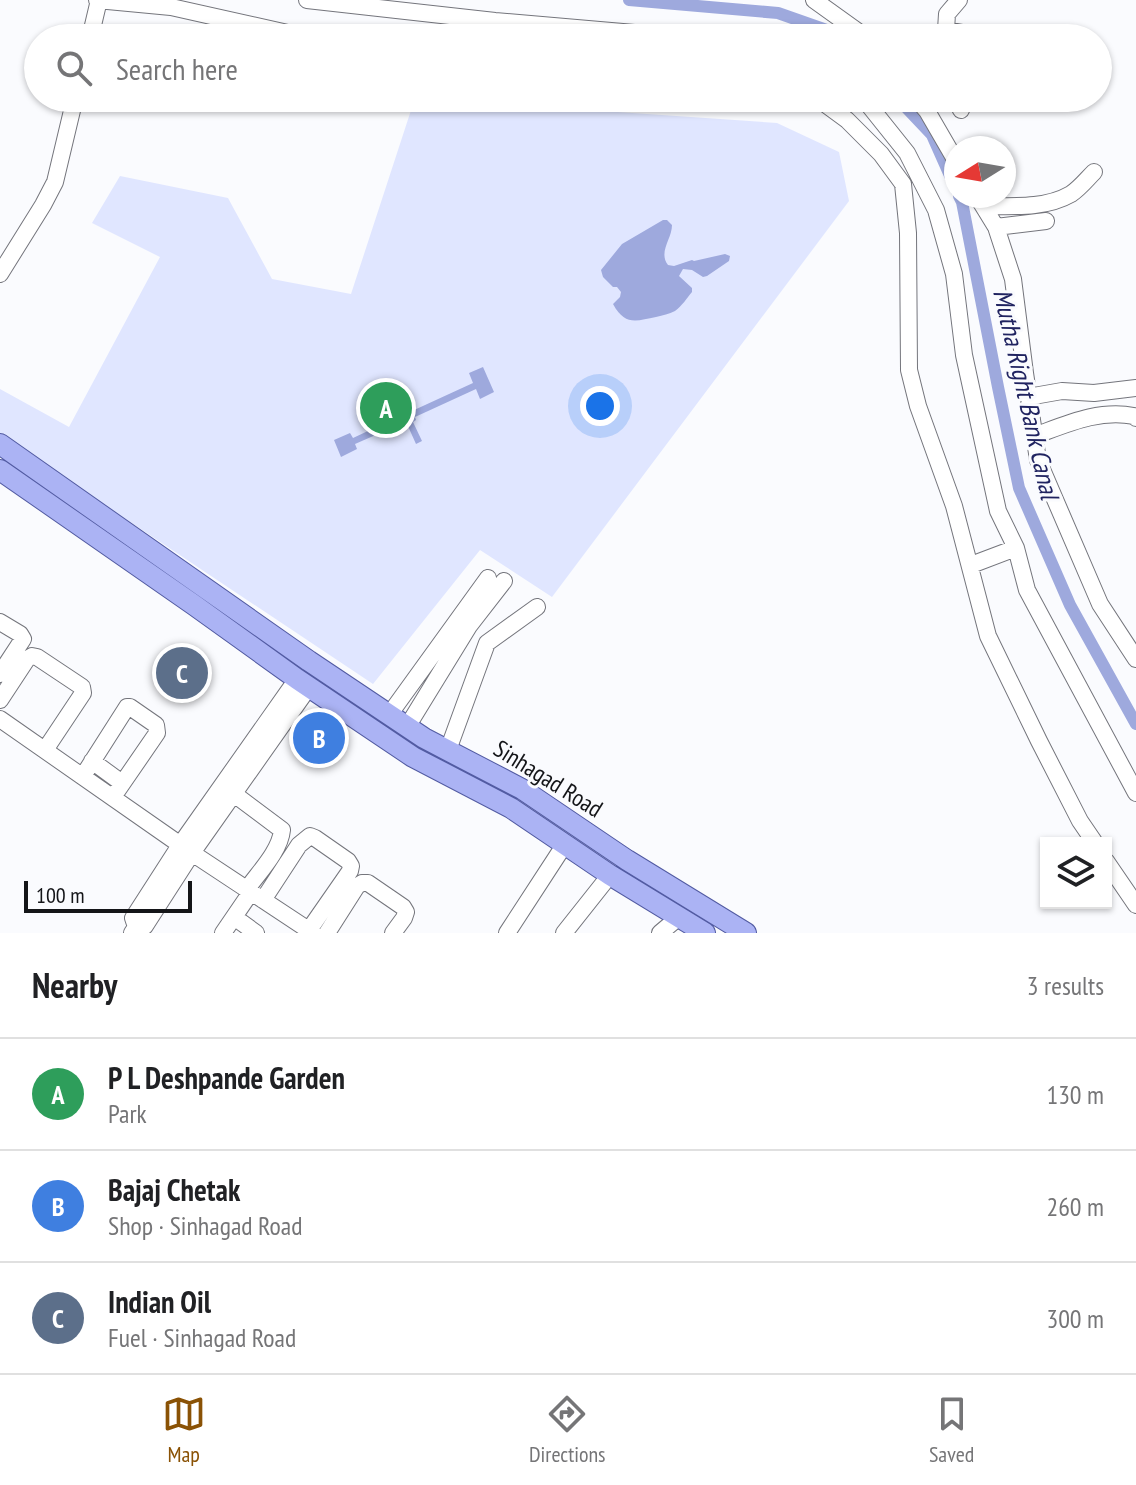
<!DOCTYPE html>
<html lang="en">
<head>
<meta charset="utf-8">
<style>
  body { margin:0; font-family:"PT Sans Narrow",sans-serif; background:#f2f2f2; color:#202124 }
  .controls { position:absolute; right:24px; bottom:24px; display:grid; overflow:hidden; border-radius:0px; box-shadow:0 2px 6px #0004 }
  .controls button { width:72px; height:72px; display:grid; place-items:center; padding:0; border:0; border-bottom:2px solid #e0e0e0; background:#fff; color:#202124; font:40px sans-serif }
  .compass { position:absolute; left:944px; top:136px; width:72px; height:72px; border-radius:50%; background:#fff; box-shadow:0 2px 6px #0004; rotate:259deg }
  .scale { position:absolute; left:24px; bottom:20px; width:168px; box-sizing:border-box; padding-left:8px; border:4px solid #141518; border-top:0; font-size:22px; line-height:28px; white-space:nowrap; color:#141518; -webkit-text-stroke:6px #fafbfe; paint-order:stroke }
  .you { position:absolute; left:600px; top:406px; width:28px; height:28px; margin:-20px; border:6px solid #fff; border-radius:50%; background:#1a73e8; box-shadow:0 0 0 12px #1a73e833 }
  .badge { display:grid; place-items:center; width:52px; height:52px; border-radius:50%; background:#8a5205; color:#fff; font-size:26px; font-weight:700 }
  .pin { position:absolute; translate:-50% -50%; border:4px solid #fff; box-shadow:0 2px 8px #0006 }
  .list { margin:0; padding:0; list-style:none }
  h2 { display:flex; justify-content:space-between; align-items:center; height:104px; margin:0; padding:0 32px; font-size:34px }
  h2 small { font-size:26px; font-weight:400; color:#757577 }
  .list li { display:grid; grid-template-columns:52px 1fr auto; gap:24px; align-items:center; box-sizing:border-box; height:112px; padding:0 32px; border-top:2px solid #e0e0e0 }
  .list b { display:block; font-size:30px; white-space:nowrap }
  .list p { margin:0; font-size:26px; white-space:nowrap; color:#757577 }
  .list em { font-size:26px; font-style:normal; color:#757577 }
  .icon { flex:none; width:44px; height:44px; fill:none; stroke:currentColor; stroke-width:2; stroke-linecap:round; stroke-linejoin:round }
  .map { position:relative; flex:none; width:1136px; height:933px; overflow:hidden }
  .search { position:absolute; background:#fff; box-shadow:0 2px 6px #0004; left:24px; right:24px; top:24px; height:88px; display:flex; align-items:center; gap:20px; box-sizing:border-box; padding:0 28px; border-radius:44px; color:#757577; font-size:30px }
  .sheet { height:440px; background:#fff }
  nav { display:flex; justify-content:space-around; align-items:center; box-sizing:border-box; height:112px; border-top:2px solid #e0e0e0; background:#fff; font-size:22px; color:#757577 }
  nav a { display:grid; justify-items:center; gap:4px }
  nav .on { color:#8a5205 }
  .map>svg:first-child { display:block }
  .green { fill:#e0e6ff }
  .water { fill:#9ea9dd }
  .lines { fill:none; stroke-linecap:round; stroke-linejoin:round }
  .canal { stroke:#9ea9dd; stroke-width:12 }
  .minor-casing { stroke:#74757c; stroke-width:18 }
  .major-casing { stroke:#525ba2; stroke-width:22 }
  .minor { stroke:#fff; stroke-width:16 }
  .major { stroke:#abb3f4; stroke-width:20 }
  .labels { text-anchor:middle; stroke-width:6; stroke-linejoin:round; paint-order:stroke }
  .street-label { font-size:24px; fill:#141518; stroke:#fafbfe }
  .water-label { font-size:26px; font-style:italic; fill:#202360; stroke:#fafbfe }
</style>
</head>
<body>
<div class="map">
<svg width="1136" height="933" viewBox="0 0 1136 933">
  <rect width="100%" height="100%" fill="#fafbfe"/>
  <path class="green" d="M415,98L777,123L839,152L849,201L552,597L480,550L373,684L0,435V389L69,427L160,257L92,223L120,176L228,198L272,279L351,294Z"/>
  <path class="water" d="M663,220H667L672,225C672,239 658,252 668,265L674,266L692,260L694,261L725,254L730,256L729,261L707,276L703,277L692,270L683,269L679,276L692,288V292C687,298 682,306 675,311C669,314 663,315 656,317C636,321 625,326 613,304L620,297L621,292L617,287H613L603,277L601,270L622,244Z
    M483,367L494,392L480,399L476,389L415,417L416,420L413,422L422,441L416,444L407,424L404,425L403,423L355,444L357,449L341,457L334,440L350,433L353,438L400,416L399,414L402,412L393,392L399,389L408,410L411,409L412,411L473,383L469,373Z"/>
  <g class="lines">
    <path class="canal" d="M629,0L778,13L835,33L840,38
      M897,98L932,135L956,189
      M959,196L962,202L998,387L1019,488L1070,605L1136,724"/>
    <defs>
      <path id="minor" d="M97,0L171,7L310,38
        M307,0L495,21L692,38
        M814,0L867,38
        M959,0L947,14L946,30L963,33V38
        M90,38L99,0
        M817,98L847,120L881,154L903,184L908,233L909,370L918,406L954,506L988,636L1039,741L1080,821L1095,843
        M863,98L907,153L936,210L954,274L964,355L998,511L1016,548L1027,590L1136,793
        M916,98L927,111L956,161
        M955,98L961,110
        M977,196L996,227L1013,279L1025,373L1038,460L1100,604L1136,659
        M983,206C1012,206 1045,209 1071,194C1080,188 1087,179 1094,172
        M996,227L1046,221
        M0,274L43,205L55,182L75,98
        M1028,397L1062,391L1094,393L1136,388
        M1034,436C1067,424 1099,409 1134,416L1136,418
        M971,565L1016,548
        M0,622L20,634L23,639L0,674
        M0,700L27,659L32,656L37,657L82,687L83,693L45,750
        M389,715L488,578
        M0,719L192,853L313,933
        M407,727L469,626L504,581
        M448,750L487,643L537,607
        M92,761L122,783
        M83,776L127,707H130L156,725L157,733L113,797
        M234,794L282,830C280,851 259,872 247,889
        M1106,861L1136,905
        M263,900L299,845L310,836L315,838L348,861L351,866L350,871L309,930
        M234,917L256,933
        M136,927L133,918L180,845L297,679
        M132,933L136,927L145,926L192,853L309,687
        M223,933L251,892
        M327,933L357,886L362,883H368L403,907L406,912L404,918L393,933
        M507,933L565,844
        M564,933L610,875
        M660,933L679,917"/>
      <path id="major" d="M0,444L309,661L424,738L522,789L627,860L746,933
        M0,470L194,605L297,679L413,757L511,808L610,875L705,933"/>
    </defs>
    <use href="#minor" class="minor-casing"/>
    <use href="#major" class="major-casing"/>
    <use href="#minor" class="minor"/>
    <use href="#major" class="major"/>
  </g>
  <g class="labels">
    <g class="street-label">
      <text transform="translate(548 779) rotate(32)" y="8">Sinhagad Road</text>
    </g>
    <g class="water-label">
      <text transform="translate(1026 394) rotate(77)" y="9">Mutha Right Bank Canal</text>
    </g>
  </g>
</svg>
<div class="controls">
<button><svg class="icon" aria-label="layers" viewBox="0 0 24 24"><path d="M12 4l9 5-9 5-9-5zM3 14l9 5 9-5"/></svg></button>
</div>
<svg class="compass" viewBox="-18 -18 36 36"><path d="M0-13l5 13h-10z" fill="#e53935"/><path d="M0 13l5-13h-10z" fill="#757577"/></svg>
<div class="scale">100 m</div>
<div class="you"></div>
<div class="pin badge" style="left:386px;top:408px;background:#2e9e5b">A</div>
<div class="pin badge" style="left:319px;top:738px;background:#3f7fe0">B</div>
<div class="pin badge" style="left:182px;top:673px;background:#5c6f8a">C</div>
<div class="search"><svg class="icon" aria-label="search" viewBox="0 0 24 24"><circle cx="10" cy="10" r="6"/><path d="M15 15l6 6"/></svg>Search here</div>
</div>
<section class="sheet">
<h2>Nearby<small>3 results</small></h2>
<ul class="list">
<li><span class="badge" style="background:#2e9e5b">A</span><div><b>P L Deshpande Garden</b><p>Park</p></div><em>130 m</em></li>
<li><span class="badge" style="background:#3f7fe0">B</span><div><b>Bajaj Chetak</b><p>Shop · Sinhagad Road</p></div><em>260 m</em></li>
<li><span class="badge" style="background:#5c6f8a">C</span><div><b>Indian Oil</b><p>Fuel · Sinhagad Road</p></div><em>300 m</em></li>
</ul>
</section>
<nav>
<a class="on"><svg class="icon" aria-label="map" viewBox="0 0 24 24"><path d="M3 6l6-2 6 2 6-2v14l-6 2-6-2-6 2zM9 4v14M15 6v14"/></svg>Map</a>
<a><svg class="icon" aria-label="directions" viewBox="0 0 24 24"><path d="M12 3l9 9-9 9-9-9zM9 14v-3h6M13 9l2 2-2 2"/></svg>Directions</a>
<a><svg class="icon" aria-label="saved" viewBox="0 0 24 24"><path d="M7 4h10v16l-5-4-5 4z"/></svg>Saved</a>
</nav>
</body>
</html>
